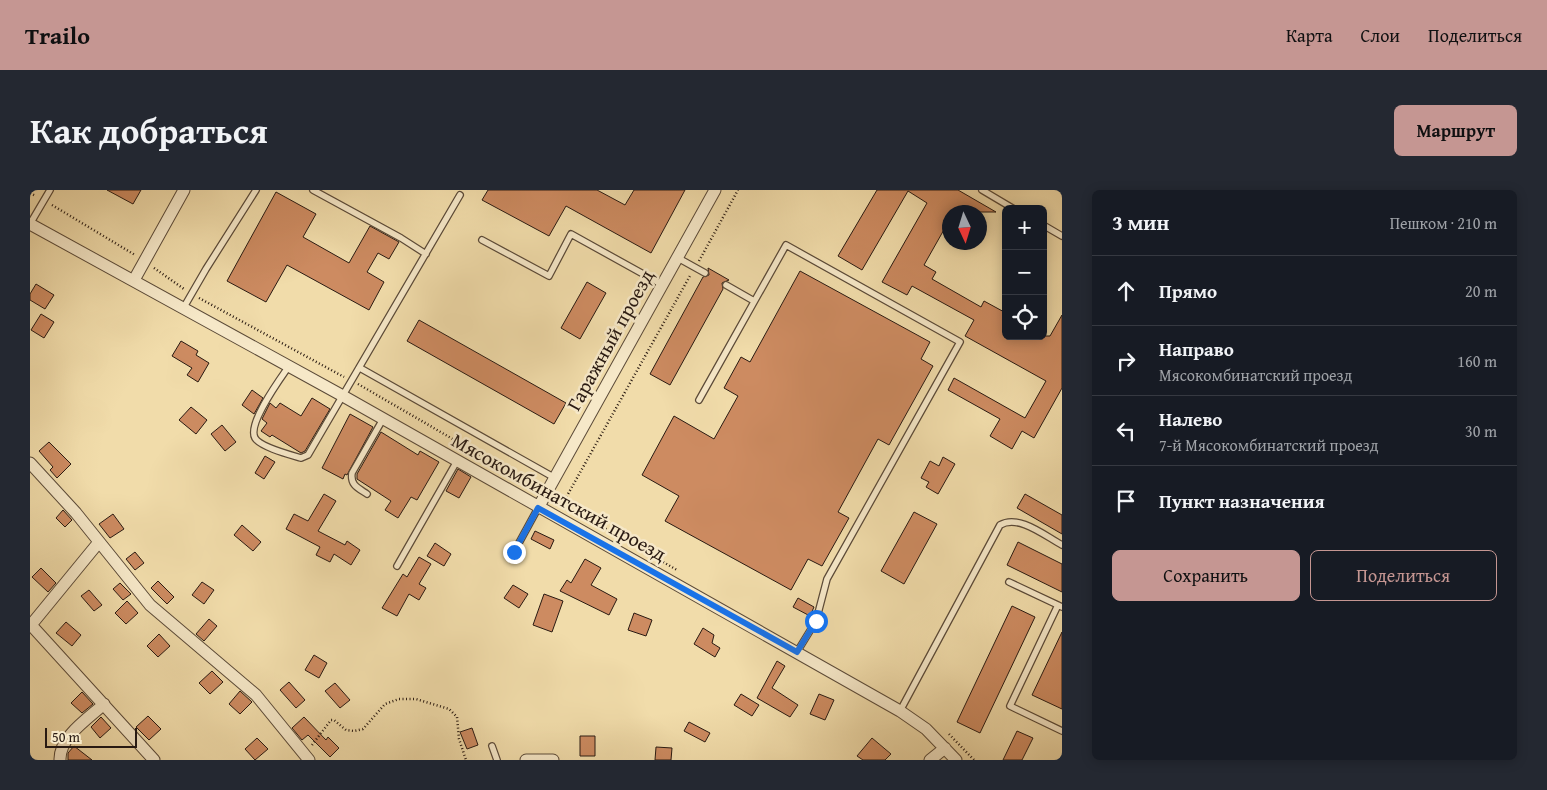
<!DOCTYPE html>
<html lang="ru">
<head>
<meta charset="utf-8">
<style>
  body { margin:0; font-family:"Gentium Book Plus",serif; background:#242831; color:#f1f3f6 }
  .controls { position:absolute; right:15px; top:15px; display:grid; overflow:hidden; border-radius:8px; box-shadow:0 2px 12px #0003 }
  .controls button { width:45px; height:45px; display:grid; place-items:center; padding:0; border:0; border-bottom:1px solid #363941; background:#171b24; color:#f1f3f6; font:25px sans-serif }
  .compass { position:absolute; left:912px; top:15px; width:45px; height:45px; border-radius:50%; background:#171b24; box-shadow:0 2px 12px #0003; rotate:176deg }
  .scale { position:absolute; left:15px; bottom:12px; width:92px; box-sizing:border-box; padding-left:5px; border:2px solid #291a12; border-top:0; font-size:14px; line-height:18px; white-space:nowrap; color:#291a12; -webkit-text-stroke:4px #f6e8c8; paint-order:stroke }
  .stop { position:absolute; width:15px; height:15px; margin:-11px; border:4px solid #1a73e8; border-radius:50%; background:#fff }
  .stop.end { background:#1a73e8; border-color:#fff; box-shadow:0 1px 5px #0008 }
  .list { margin:0; padding:0; list-style:none }
  h2 { display:flex; justify-content:space-between; align-items:center; height:65px; margin:0; padding:0 20px; font-size:21px }
  h2 small { font-size:16px; font-weight:400; color:#9ea1a6 }
  .list li { display:grid; grid-template-columns:32px 1fr auto; gap:15px; align-items:center; box-sizing:border-box; height:70px; padding:0 20px; border-top:1px solid #363941 }
  .list b { display:block; font-size:19px; white-space:nowrap }
  .list p { margin:0; font-size:16px; white-space:nowrap; color:#9ea1a6 }
  .list em { font-size:16px; font-style:normal; color:#9ea1a6 }
  .actions { display:flex; gap:10px; padding:15px 20px }
  .actions a { flex:1; padding:11px 0; border:1px solid #c59692; border-radius:8px; text-align:center; font-size:18px; color:#c59692 }
  .actions .main { background:#c59692; color:#111 }
  .icon { flex:none; width:28px; height:28px; fill:none; stroke:currentColor; stroke-width:2; stroke-linecap:round; stroke-linejoin:round }
  .map { position:relative; flex:none; width:1032px; height:570px; overflow:hidden; border-radius:8px }
  header { display:flex; align-items:center; gap:30px; box-sizing:border-box; height:70px; padding:0 25px; background:#c59692; color:#111 }
  header strong { font-size:24px }
  nav { display:flex; gap:28px; margin-inline-start:auto; font-size:18px }
  .intro { display:flex; align-items:center; justify-content:space-between; box-sizing:border-box; height:120px; padding:0 30px }
  h1 { margin:0; font-size:35px }
  .button { padding:12px 22px; border-radius:8px; background:#c59692; color:#111; font-size:18px; font-weight:700 }
  main { display:flex; gap:30px; padding:0 30px }
  aside { flex:1; background:#171b24; border-radius:8px; box-shadow:0 2px 12px #0003 }
  .map>svg:first-child { display:block }
  .building { fill:#cd8b61; stroke:#291a12 }
  .lines { fill:none; stroke-linecap:round; stroke-linejoin:round }
  .lane-casing { stroke:#5b4a38; stroke-width:8 }
  .street-casing { stroke:#5b4a38; stroke-width:13 }
  .path { stroke:#291a12; stroke-width:2.5; stroke-dasharray:1 2.5; stroke-linecap:butt }
  .lane { stroke:#f6e8c8; stroke-width:5.5 }
  .street { stroke:#f6e8c8; stroke-width:11 }
  .route { stroke:#1a73e8; stroke-width:6 }
  .labels { text-anchor:middle; stroke-width:5; stroke-linejoin:round; paint-order:stroke }
  .street-label { font-size:20px; fill:#291a12; stroke:#f6e8c8 }
</style>
</head>
<body>
<header>
<strong>Trailo</strong>
<nav><a>Карта</a><a>Слои</a><a>Поделиться</a></nav>
</header>
<div class="intro"><h1>Как добраться</h1><a class="button">Маршрут</a></div>
<main>
<div class="map">
<svg width="1032" height="570" viewBox="0 0 1032 570">
  <rect width="100%" height="100%" fill="#f1dcaa"/>
  <filter id="stains"><feTurbulence type="fractalNoise" baseFrequency=".004" numOctaves="4"/><feColorMatrix values="0 0 0 0 .2 0 0 0 0 .09 0 0 0 0 .02 0 0 0 .5 -.17"/></filter>
  <radialGradient id="worn" r=".72"><stop offset=".6" stop-color="#630" stop-opacity="0"/><stop offset="1" stop-color="#630" stop-opacity=".3"/></radialGradient>
  <path class="building" d="M77,0H111L103,14Z
    M458,0H567L595,15L604,0H655L621,63L536,16L519,46L452,10Z
    M847,0H928L966,22H920V29L894,75L906,82L902,89L951,117L954,111L976,123V146H1020L1032,125V198L1004,248L992,241L982,259L960,246L970,229L918,200L924,188L995,228L1016,191L935,146L944,130L882,96L877,105L852,92L897,13L878,1L832,80L808,66Z
    M246,2L286,24L273,47L319,73L340,36L369,52L359,69L348,63L337,82L354,92L339,120L257,75L236,112L197,91Z
    M678,78L699,90L692,93L693,99L640,195L620,184L673,87L679,85Z
    M770,81L900,152L891,169L903,176L859,255L848,249L808,322L819,328L792,376L778,369L761,400L635,331L649,306L612,285L644,226L684,249L708,206L694,198L711,167L720,172Z
    M557,92L576,103L550,149L531,138Z
    M6,94L24,105L15,119L0,110V104Z
    M11,124L24,132L14,148L1,140Z
    M389,130L536,213L524,234L377,151Z
    M151,151L168,161L166,165L179,173L168,192L157,185L162,178L142,166Z
    M222,200L233,208L224,224L212,215Z
    M282,208L300,219L275,261L271,263L242,245L240,247L231,241L237,233L232,229L240,213L246,218L250,213L271,226Z
    M161,217L177,230L166,244L149,230Z
    M320,224L343,237L317,285L315,284L313,289L292,278Z
    M192,235L206,252L195,261L181,244Z
    M351,242L388,265L390,261L409,272L387,310L381,307L368,328L355,320L361,311L327,289V284Z
    M19,252L41,274L27,288L20,280L23,277L9,261Z
    M235,266L245,272L234,289L225,283Z
    M913,267L925,274L908,304L896,297L899,292L891,288L900,271L909,276Z
    M428,279L441,287L429,308L416,301Z
    M294,304L306,311L288,341L315,355L317,351L330,360L321,375L304,364L300,372L286,365L290,357L256,339L264,324L278,331Z
    M995,304L1032,325V344L987,318Z
    M33,320L42,330L35,337L26,328Z
    M884,322L907,334L874,394L851,381Z
    M83,324L94,339L80,348L69,334Z
    M212,335L231,352L223,361L204,345Z
    M505,341L524,350L520,359L501,349Z
    M988,352L1032,374V402L977,375Z
    M405,353L421,364L414,376L397,366Z
    M105,362L114,373L105,380L96,369Z
    M389,367L401,374L389,394L396,398L389,410L379,404L367,426L352,418L373,384L377,387Z
    M555,369L571,378L561,395L587,409L579,425L530,401L537,390L541,393Z
    M11,378L26,393L18,402L2,387Z
    M128,391L144,407L137,414L121,398Z
    M172,392L184,400L174,414L162,405Z
    M90,393L101,404L93,410L83,399Z
    M483,395L498,404L489,418L474,408Z
    M59,400L72,415L64,421L51,406Z
    M514,404L533,411L522,442L503,435Z
    M768,408L784,417L780,426L763,417Z
    M97,411L108,423L96,434L85,423Z
    M982,416L1005,427L950,543L927,532Z
    M604,423L622,430L616,446L598,440Z
    M179,429L187,436L174,451L166,444Z
    M36,432L51,445L42,456L26,443Z
    M673,438L684,445L682,453L690,458L685,467L664,454Z
    M1032,442V519L1002,505Z
    M129,444L140,456L128,467L117,456Z
    M284,465L297,473L289,488L275,480Z
    M747,471L755,476L742,498L768,515L760,527L727,508Z
    M182,481L193,492L180,504L169,493Z
    M259,492L275,510L266,518L250,500Z
    M305,493L320,510L310,518L295,501Z
    M210,501L222,512L210,524L199,514Z
    M52,502L63,514L52,523L41,513Z
    M711,504L729,515L722,526L704,515Z
    M789,504L804,510L795,530L780,524Z
    M118,526L131,539L119,550L106,537Z
    M71,527L81,538L70,548L61,537Z
    M274,527L296,550L298,547L309,558L300,567L278,545L272,550L262,538Z
    M659,532L680,543L675,552L654,541Z
    M442,538L448,555L437,559L430,542Z
    M987,541L1003,548L992,570H973Z
    M550,546H565V566H550Z
    M227,548L238,559L225,570L215,559Z
    M842,548L861,564L855,570H833L827,566Z
    M44,556L62,570H38V563Z
    M626,557L642,558L641,570H625Z"/>
  <g class="lines">
    <defs>
      <path id="lane" d="M283,0L371,48L396,64
        M952,0L984,19
        M0,34L20,0
        M1013,35L1032,46
        M452,50L519,86L541,44L633,95
        M648,68L675,83
        M696,95L724,111
        M154,117L176,79L226,0
        M259,176C250,189 217,234 225,248C230,257 261,265 271,268L278,265L430,5
        M330,178L525,288
        M669,210L756,55L930,152L797,389L786,431L767,462
        M337,304C328,298 320,295 322,283L353,229
        M484,362L508,318
        M367,376L427,271
        M979,392L1032,417
        M1028,415L980,516L1032,541
        M870,521L970,335C989,324 1015,346 1032,355
        M462,556L467,570"/>
      <path id="street" d="M0,34L313,206L870,521L896,539L926,570
        M104,90L154,0
        M0,273L46,323L120,415L226,505L279,570
        M508,318L685,0
        M69,352L1,435L124,570
        M30,570C29,547 59,528 74,514
        M496,570H523
        M900,570L915,558"/>
    </defs>
    <use href="#lane" class="lane-casing"/>
    <use href="#street" class="street-casing"/>
    <path class="path" d="M0,3L6,6
      M22,15L105,65
      M669,71L708,0
      M124,78L154,99
      M169,108L314,187
      M328,194L507,298
      M524,309L647,380
      M533,313L661,84
      M919,544L944,570
      M282,555L301,530H304L316,540L324,541L333,539L355,514L369,509H386L419,519L427,527L429,549L436,570"/>
    <use href="#lane" class="lane"/>
    <use href="#street" class="street"/>
  </g>
  <g class="lines">
    <path class="route" d="M484,362L508,318L767,462L786,431"/>
  </g>
  <g class="labels">
    <g class="street-label">
      <text transform="translate(580 150) rotate(-61)" y="7">Гаражный проезд</text>
      <text transform="translate(529 307) rotate(29)" y="7">Мясокомбинатский проезд</text>
    </g>
  </g>
  <rect width="100%" height="100%" filter="url(#stains)"/>
  <rect width="100%" height="100%" fill="url(#worn)"/>
</svg>
<div class="controls">
<button>+</button>
<button>−</button>
<button><svg class="icon" aria-label="locate" viewBox="0 0 24 24"><circle cx="12" cy="12" r="6"/><path d="M12 2v4M12 18v4M2 12h4M18 12h4"/></svg></button>
</div>
<svg class="compass" viewBox="-18 -18 36 36"><path d="M0-13l5 13h-10z" fill="#e53935"/><path d="M0 13l5-13h-10z" fill="#9ea1a6"/></svg>
<div class="scale">50 m</div>
<div class="stop" style="left:786px;top:431px"></div>
<div class="stop end" style="left:484px;top:362px"></div>
</div>
<aside>
<h2>3 мин<small>Пешком · 210 m</small></h2>
<ul class="list">
<li><svg class="icon" aria-label="ahead" viewBox="0 0 24 24"><path d="M12 20V5M6 11l6-6 6 6"/></svg><div><b>Прямо</b></div><em>20 m</em></li>
<li><svg class="icon" aria-label="right" viewBox="0 0 24 24"><path d="M7 20v-9h11M14 6l5 5-5 5"/></svg><div><b>Направо</b><p>Мясокомбинатский проезд</p></div><em>160 m</em></li>
<li><svg class="icon" aria-label="left" viewBox="0 0 24 24"><path d="M17 20v-9H6M10 6l-5 5 5 5"/></svg><div><b>Налево</b><p>7-й Мясокомбинатский проезд</p></div><em>30 m</em></li>
<li><svg class="icon" aria-label="arrive" viewBox="0 0 24 24"><path d="M6 21V4h12l-3 4 3 4H6"/></svg><div><b>Пункт назначения</b></div></li>
</ul>
<div class="actions"><a class="main">Сохранить</a><a>Поделиться</a></div>
</aside>
</main>
</body>
</html>
